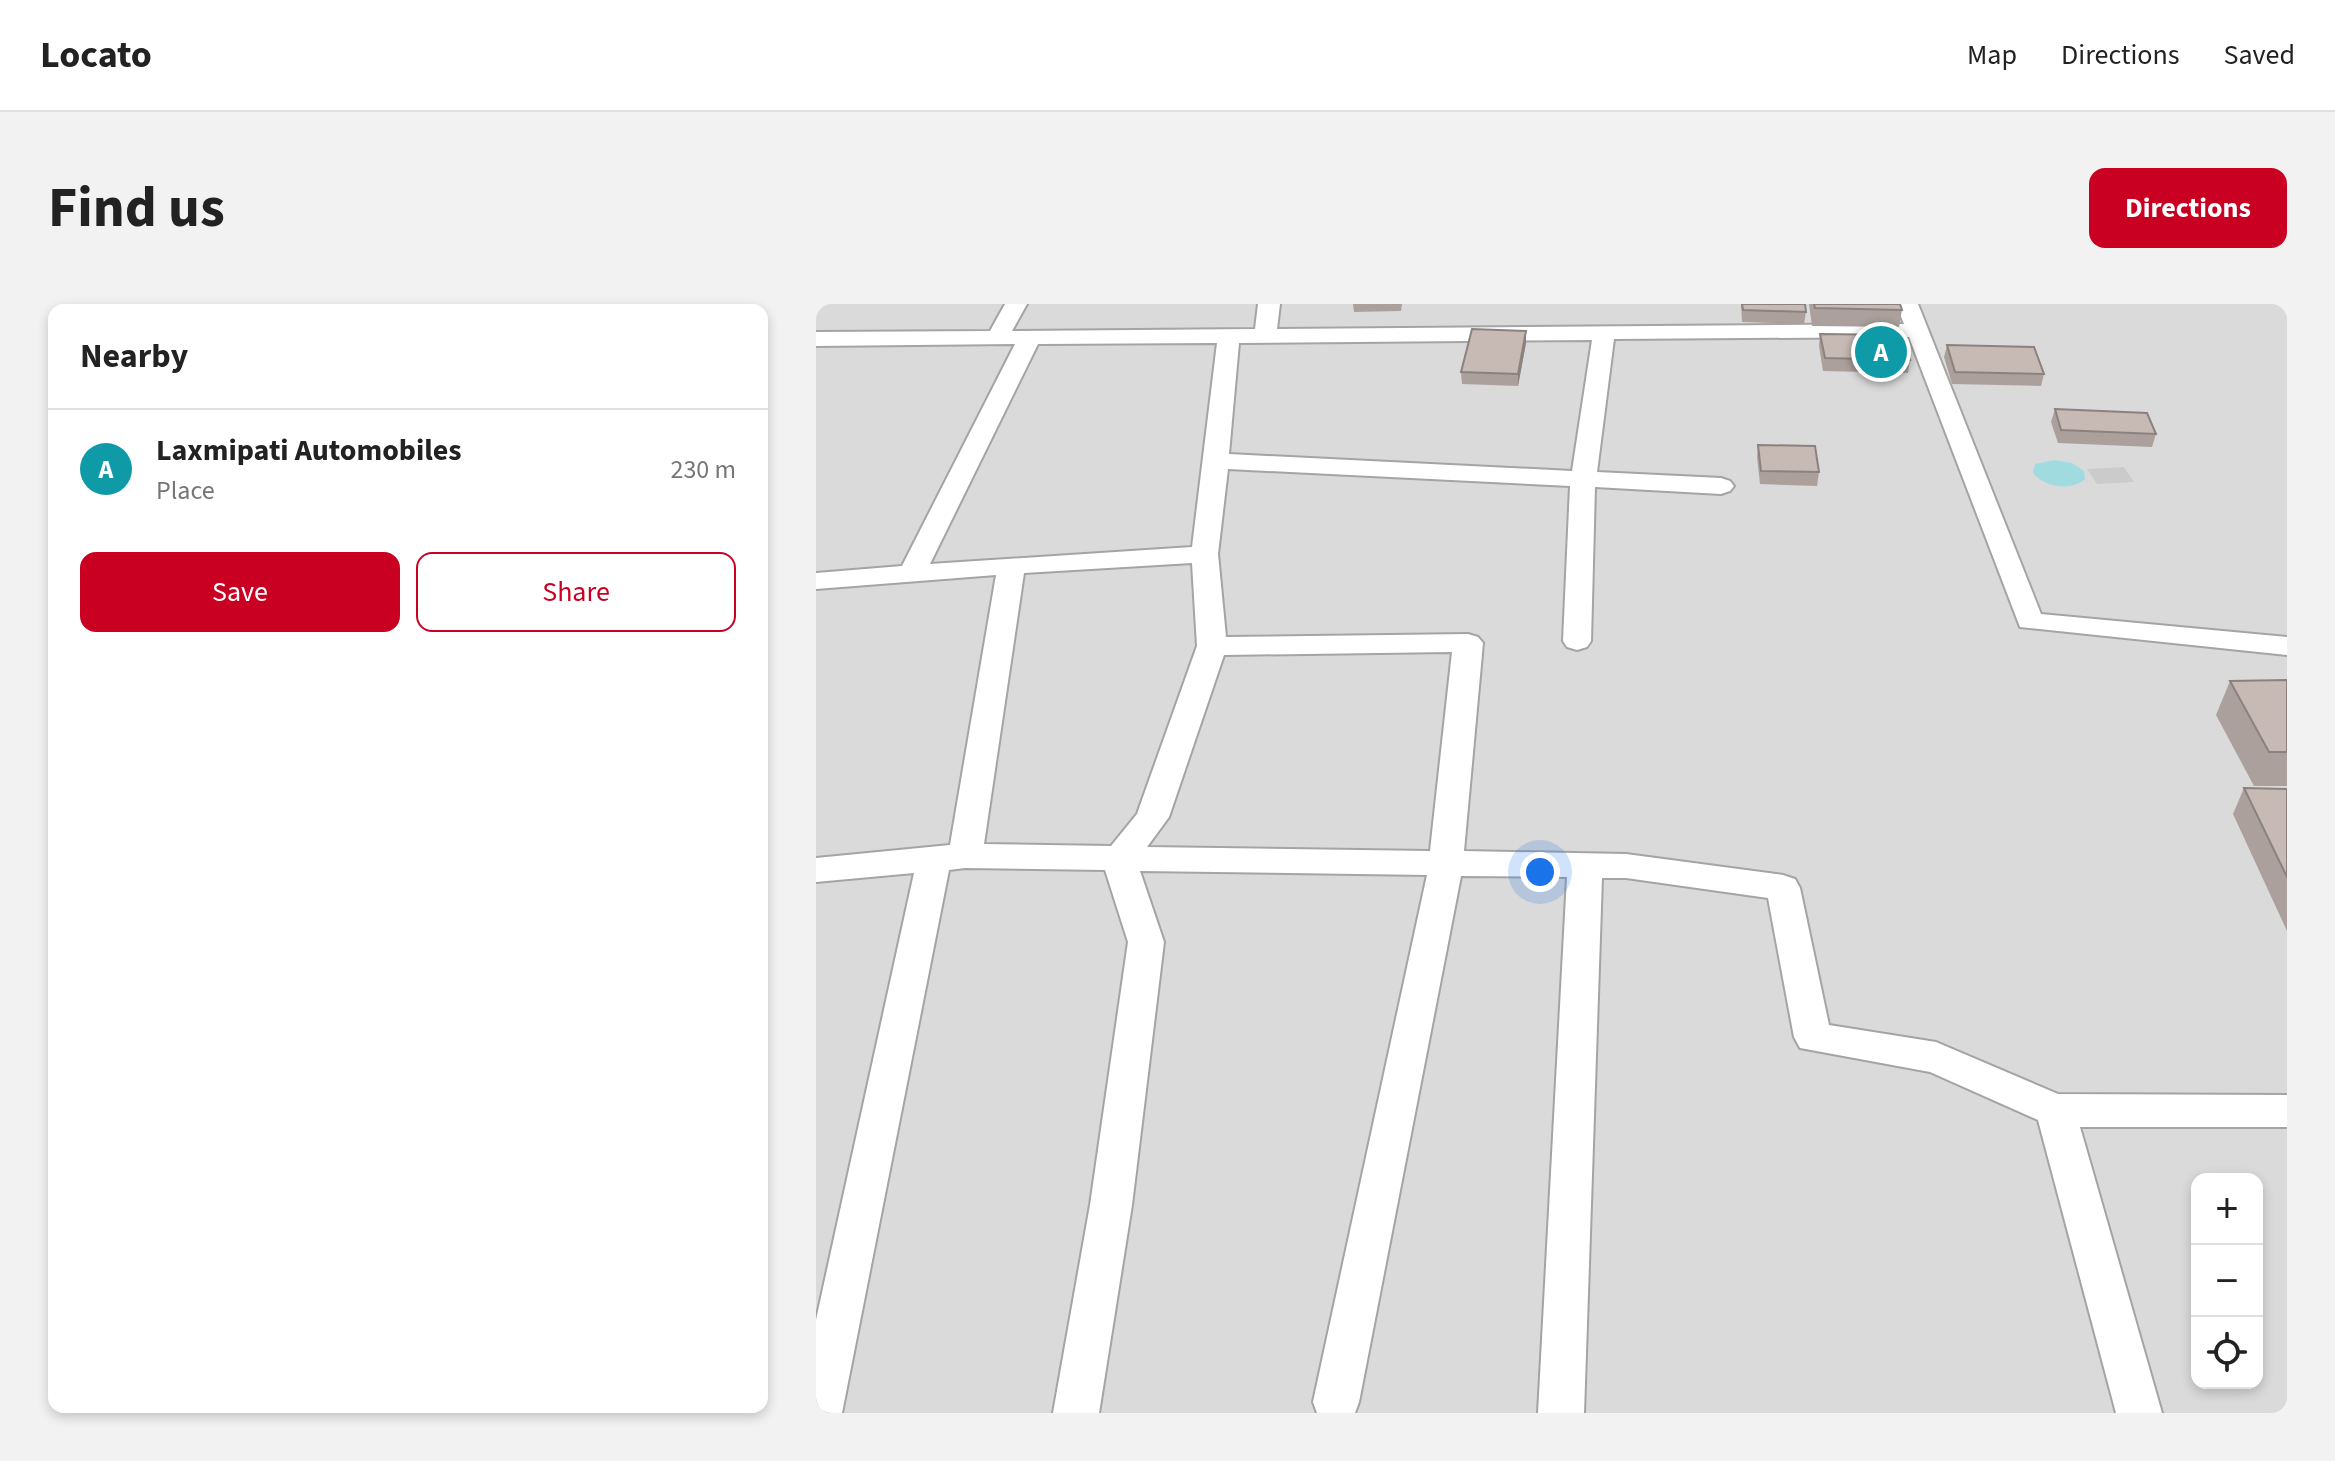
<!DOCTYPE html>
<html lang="en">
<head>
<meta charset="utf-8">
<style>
  body { margin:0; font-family:"Source Sans 3",sans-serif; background:#f2f2f2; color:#222 }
  .controls { position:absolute; right:24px; bottom:24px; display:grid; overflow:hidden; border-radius:16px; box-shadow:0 4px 12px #0003 }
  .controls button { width:72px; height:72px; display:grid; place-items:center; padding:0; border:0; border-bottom:2px solid #e0e0e0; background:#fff; color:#222; font:40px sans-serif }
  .you { position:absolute; left:724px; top:568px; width:28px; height:28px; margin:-20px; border:6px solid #fff; border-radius:50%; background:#1a73e8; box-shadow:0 0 0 12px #1a73e833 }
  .badge { display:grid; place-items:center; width:52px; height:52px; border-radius:50%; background:#ca0022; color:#fff; font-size:26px; font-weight:700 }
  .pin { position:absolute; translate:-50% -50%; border:4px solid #fff; box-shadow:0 2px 8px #0006 }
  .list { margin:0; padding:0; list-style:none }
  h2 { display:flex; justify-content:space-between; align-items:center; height:104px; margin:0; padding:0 32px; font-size:34px }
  h2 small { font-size:26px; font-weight:400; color:#767676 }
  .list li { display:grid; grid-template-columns:52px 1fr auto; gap:24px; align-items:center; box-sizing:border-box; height:120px; padding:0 32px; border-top:2px solid #e0e0e0 }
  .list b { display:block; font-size:30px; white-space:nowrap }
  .list p { margin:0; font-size:26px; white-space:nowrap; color:#767676 }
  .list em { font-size:26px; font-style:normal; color:#767676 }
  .actions { display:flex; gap:16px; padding:24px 32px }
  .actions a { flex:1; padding:18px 0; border:2px solid #ca0022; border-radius:16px; text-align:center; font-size:28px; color:#ca0022 }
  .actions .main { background:#ca0022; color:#fff }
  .icon { flex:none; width:44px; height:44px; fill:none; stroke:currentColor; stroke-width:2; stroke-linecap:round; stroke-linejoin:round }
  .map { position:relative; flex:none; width:1471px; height:1109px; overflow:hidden; border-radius:16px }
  header { display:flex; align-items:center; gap:48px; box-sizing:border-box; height:112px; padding:0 40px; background:#fff; border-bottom:2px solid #e0e0e0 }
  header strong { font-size:38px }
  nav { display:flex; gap:44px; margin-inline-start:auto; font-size:28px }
  .intro { display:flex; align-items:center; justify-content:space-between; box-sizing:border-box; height:192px; padding:0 48px }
  h1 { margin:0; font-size:56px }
  .button { padding:20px 36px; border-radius:16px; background:#ca0022; color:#fff; font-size:28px; font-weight:700 }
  main { display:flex; gap:48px; padding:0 48px }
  aside { flex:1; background:#fff; border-radius:16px; box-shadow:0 4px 12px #0003 }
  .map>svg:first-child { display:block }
  .residential { fill:#dbdada; fill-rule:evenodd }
  .religious { fill:#cbcbcb }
  .water { fill:#a0dbdf }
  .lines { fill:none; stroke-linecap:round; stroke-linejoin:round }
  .minor-casing { stroke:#a4a4a4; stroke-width:4 }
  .minor { fill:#fff; fill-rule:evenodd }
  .wall { fill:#aba09c }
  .shaded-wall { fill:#8b827f }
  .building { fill:#c7bab5; stroke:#8b827f; stroke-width:2 }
</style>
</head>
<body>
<header>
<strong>Locato</strong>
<nav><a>Map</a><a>Directions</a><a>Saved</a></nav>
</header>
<div class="intro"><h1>Find us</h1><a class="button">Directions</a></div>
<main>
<aside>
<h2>Nearby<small></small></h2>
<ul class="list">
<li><span class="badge" style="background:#0f9aa8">A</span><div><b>Laxmipati Automobiles</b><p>Place</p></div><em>230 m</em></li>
</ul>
<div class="actions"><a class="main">Save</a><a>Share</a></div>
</aside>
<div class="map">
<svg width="1471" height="1109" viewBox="0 0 1471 1109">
  <rect width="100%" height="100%" fill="#efe9e2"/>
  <path class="residential" d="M0,0H1471V1109H0ZM1381,875H1441V1079H1381Z"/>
  <path class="religious" d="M1308,163L1318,178L1281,180L1271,165Z"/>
  <path class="water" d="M1239,156L1256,159L1268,167L1269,175C1254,188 1229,183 1217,169L1219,160Z"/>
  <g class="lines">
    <defs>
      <path id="minor" d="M189,0H211L196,27L439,25L442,0H464L461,25L1088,20L1080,0H1102L1225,310L1471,333V351L1204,323L1093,33L798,35L781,168L905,174L914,177L918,182L914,187L905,190L779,183L775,337L771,343L761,346L751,343L747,337L754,182L412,165L402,250L410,333L652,330L662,333L667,339L648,547L810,550L967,571L979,575L984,584L1013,721L1120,738L1242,790L1471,791V823H1264L1346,1109H1300L1222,816L1114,768L984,744L978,733L952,594L810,574H786L768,1109H722L751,573L645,572L543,1098L539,1109H501L497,1098L611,571L324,567L348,638L316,901L283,1109H237L274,901L312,638L289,566L149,564L133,566L26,1109H0V1016L98,569L0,578V554L134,541L180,271L0,285V269L86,262L199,40L0,42V28L174,27ZM776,36L756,167L413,150L423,39ZM401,39L376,243L114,260L222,40ZM376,259L381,342L321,510L295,542L168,540L208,269ZM636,348L614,547L331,543L353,513L408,351Z"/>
    </defs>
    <use href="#minor" class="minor-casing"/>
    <use href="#minor" class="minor"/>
  </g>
  <path class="wall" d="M537,0H586L585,7L538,8Z
    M925,0H989L990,8L988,20L926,18Z
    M993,0H1084L1086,6L1083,23L996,22Z
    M1004,30L1094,56L1092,69L1007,67L1003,42Z
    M710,39L702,82L646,80L645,68Z
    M1131,41L1228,70L1225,82L1136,80L1128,53Z
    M1239,105L1340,130L1336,143L1242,139L1235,118Z
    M942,141L1003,168L1001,182L944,180L941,153Z
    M1471,376V482H1438L1400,411L1414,377Z
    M1428,484L1471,485V627L1417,510Z"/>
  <path class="shaded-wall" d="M710,27V39L702,82V70Z"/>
  <path class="building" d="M926,0H989L990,8L927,6Z
    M998,0H1084L1086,6L999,4Z
    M656,25L710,27L702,70L645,68Z
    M1004,30L1088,31L1094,56L1009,54Z
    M1131,41L1218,43L1228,70L1139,68Z
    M1239,105L1331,109L1340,130L1245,126Z
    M942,141L999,142L1003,168L945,167Z
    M1471,376V448H1453L1414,377Z
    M1428,484L1471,485V573Z"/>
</svg>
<div class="controls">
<button>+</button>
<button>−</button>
<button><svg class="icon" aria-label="locate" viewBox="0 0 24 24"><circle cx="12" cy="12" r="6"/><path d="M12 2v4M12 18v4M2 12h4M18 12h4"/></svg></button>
</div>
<div class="you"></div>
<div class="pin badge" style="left:1065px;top:48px;background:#0f9aa8">A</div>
</div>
</main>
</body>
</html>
